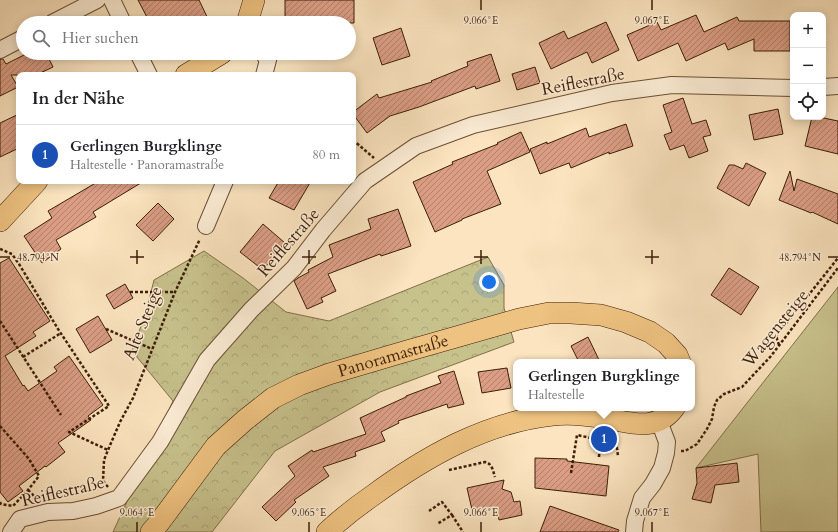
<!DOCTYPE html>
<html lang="de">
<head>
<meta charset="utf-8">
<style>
  body { margin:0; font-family:Cardo,serif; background:#f2f2f2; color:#202124 }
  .controls { position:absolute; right:12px; top:12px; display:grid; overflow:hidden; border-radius:8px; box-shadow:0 2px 10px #0003 }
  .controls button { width:36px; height:36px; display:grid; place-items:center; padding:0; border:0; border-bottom:1px solid #e0e0e0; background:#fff; color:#202124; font:20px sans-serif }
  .you { position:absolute; left:489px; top:282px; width:14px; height:14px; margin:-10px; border:3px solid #fff; border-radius:50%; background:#1a73e8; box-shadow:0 0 0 6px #1a73e833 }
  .badge { display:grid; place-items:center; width:26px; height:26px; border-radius:50%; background:#d93025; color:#fff; font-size:13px; font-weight:700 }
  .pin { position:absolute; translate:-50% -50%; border:2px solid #fff; box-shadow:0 1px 4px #0006 }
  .popup { position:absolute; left:513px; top:359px; width:182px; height:52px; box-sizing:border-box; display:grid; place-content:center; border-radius:8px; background:#fff; filter:drop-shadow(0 1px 3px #0005); font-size:13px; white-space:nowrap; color:#757577 }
  .popup b { font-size:15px; color:#202124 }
  .popup::after { content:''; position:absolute; left:50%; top:100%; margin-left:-8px; border:8px solid transparent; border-top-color:#fff }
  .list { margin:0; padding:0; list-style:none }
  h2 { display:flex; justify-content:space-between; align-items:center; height:52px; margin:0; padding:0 16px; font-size:17px }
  h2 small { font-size:13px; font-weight:400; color:#757577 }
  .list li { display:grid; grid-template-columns:26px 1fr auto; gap:12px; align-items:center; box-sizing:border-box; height:60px; padding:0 16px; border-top:1px solid #e0e0e0 }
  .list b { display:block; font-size:15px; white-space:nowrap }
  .list p { margin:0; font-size:13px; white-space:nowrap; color:#757577 }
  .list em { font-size:13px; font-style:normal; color:#757577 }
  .icon { flex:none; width:22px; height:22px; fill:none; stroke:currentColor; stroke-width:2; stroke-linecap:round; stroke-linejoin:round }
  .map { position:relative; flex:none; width:838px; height:532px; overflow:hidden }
  .search { position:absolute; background:#fff; box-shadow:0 2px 10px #0003; left:16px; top:16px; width:340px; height:44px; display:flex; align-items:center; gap:10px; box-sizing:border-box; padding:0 14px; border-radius:22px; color:#757577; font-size:15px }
  .panel { position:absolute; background:#fff; box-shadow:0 2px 10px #0003; left:16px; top:72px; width:340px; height:112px; border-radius:8px }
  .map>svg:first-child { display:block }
  .green { fill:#c7c18c; stroke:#826f4a }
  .forest { fill:url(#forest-crowns); stroke:#826f4a }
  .building { fill:url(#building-hatch); stroke:#3d1d07 }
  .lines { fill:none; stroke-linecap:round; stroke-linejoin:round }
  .minor-casing { stroke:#6c4f35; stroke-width:18 }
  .major-casing { stroke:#3d1d07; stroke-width:22 }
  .path { stroke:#3d1d07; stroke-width:2.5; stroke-dasharray:3 2; stroke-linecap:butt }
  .minor { stroke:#fcedd5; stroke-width:16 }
  .major { stroke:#eec280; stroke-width:21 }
  .ticks { fill:none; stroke:#3d1d07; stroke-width:1.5 }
  .labels { text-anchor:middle; stroke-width:3; stroke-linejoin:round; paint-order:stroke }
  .street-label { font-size:17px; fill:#3d1d07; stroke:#fcedd5 }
  .ticks-label { font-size:10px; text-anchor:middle; fill:#3d1d07; stroke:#fcedd5; stroke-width:3; stroke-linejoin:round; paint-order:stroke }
</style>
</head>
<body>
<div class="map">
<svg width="838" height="532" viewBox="0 0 838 532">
  <defs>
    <pattern id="forest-crowns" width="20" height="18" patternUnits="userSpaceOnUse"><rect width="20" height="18" fill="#c7c18c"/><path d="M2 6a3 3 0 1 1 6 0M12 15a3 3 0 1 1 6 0" fill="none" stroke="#aca577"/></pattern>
    <pattern id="building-hatch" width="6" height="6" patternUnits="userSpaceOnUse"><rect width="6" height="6" fill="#db9e85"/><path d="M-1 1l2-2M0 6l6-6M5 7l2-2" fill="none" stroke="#b3806b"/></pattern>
  </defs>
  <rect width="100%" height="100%" fill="#fbe4bf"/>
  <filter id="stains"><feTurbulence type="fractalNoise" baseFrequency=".005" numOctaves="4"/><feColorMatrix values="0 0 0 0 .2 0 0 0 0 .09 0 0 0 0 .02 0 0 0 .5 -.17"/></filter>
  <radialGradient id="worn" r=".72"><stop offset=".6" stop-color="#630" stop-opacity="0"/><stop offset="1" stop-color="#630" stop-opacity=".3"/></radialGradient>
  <path class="green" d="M838,287V532H761L758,454L696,468Z"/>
  <path class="forest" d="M204,251L243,278L286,312L329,321L488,257L504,285V308L514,342L380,392L275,451L212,532H113L173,401L132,351L146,312L154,280Z"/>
  <path class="building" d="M138,0H199L210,23H150Z
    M285,0H354V23H285Z
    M696,15L704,32L737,17L739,21H790V51H754V39L728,50L725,43L686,61L678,43L638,61L627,35L657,22L661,30Z
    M606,22L619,50L592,63L587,52L551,69L539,43L564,31L568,39Z
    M401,28L410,56L382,65L373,38Z
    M28,53H46L53,67L36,75H11L18,87L0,96V59H3L6,64Z
    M491,54L500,81L476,89L475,86L419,107L390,116L367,133L353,114V112L377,94L379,98L432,82L431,81L468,66L467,62Z
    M535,67L540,83L517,90L512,74Z
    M683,98L692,124L706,120L711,135L703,137L708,151L689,158L684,145L670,150L664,135L672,132L663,105Z
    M778,109L783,134L754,140L749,115Z
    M19,114V148L0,157V123Z
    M812,117H819L838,121V154L805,146Z
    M626,124L633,146L609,154V152L571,168L569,163L540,174L530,149L547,142V144L586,128L589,137Z
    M521,132L530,152L487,171L501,204L462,219V220L435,232L413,182L453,164L452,162L498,144L497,143Z
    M746,163L766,173L749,206L717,188L729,165H734L743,169Z
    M790,171L794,191L797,179L838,194V224L812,212L811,213L779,200Z
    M99,181H144L93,212L96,217L56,240L61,249L42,263L24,236L52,218L48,211Z
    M279,181H311L294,210L269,198Z
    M158,203L174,219L153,241L136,225Z
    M398,209L411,246L381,256L380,254L328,274L336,291L321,298L323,302L307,309L294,281L298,278L309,272L308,270L333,257L329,245L371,229L368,219Z
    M263,224L285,243L263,270L240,252Z
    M9,258L50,321L33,332L36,336L5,356L23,386L24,385L28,391L57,371L54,367L69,356L103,405L88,416L91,420L58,443L65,452L46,467L45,466L19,486L23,491L8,502L0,492V263Z
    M729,268L759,287L741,315L711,295Z
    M125,284L133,298L114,309L106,295Z
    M98,316L112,340L90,353L76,329Z
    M588,337L600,362H579L571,346Z
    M507,368L511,388L482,393L478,372Z
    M454,371L464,404L448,408L447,404L398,421L399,423L381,432L385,441L355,452L356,456L323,467L329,476L294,500L296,502L276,521L262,507L295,476L288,466L312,450L313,452L366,434L360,418L406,397V396L441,383L438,376Z
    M535,458L567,459V461L609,466L606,496L535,488Z
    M737,463L739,482L715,485L711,503L692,499L697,483L696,468Z
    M504,480L502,489L511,492L514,502L520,501L522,515L499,520L497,508L473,514L467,488Z
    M550,506L619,530L618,532H540Z"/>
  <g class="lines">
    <defs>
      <path id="minor" d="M112,0L123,23
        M52,23L97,0
        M0,50L23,38
        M138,53L149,75
        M263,53L268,60L264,75
        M823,87L838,86
        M206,226L225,181
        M11,532L20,519L48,512L73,511L96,506L119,498L160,442L207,360L251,310L294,268L323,230L365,181L416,146L473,125L612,93L672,85L793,88
        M634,532L635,521L642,498L653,484L662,468L666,453L667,442L659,421"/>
      <g id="major">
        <path d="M247,23L254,0"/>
        <path d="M186,75L222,53"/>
        <path d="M0,221L37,181"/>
        <path id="s1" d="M151,532L159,523L216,446L245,420L273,398L299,385L329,374L400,353L519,319L549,313H571L601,315L626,322L650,332L666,343L677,355L680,362"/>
        <path d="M327,532C341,519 356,507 372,496C425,457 486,422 553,415C570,413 587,415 604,418C630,422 655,433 674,408"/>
      </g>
    </defs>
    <use href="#minor" class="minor-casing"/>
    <use href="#major" class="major-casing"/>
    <path class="path" d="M353,140L374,158
      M0,249L12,254L19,264L58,329L109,406L69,432L108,450
      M130,292H175
      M0,321L61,415
      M106,329L152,349
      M779,345L776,336L838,258
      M23,357L61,333
      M0,426L29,459L39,476L28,490L13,506L1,504L0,502
      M681,451H685L697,444L707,429L712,419L714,407L717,400L724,394L742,387L771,356L838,268
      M599,457L600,440L617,448L618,456
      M449,470L485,462C492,463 493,471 495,477
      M571,473L577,435L600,440
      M108,487L103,481L104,460L108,450L120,422L133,398L175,292L200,239
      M28,490L37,499
      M429,511L442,502L452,515L437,524
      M452,515L463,532"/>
    <use href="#minor" class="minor"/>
    <use href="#major" class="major"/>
  </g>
  <path class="ticks" d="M481,0V10M652,0V10M137,250V264M309,250V264M481,250V264M652,250V264M0,257H10M130,257H144M302,257H316M474,257H488M645,257H659M828,257H838M137,522V532M309,522V532M481,522V532M652,522V532"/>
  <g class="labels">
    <g class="street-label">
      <text transform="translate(583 81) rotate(-11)" y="6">Reiflestraße</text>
      <text transform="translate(288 242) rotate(-49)" y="6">Reiflestraße</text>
      <text transform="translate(142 323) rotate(-68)" y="6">Alte Steige</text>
      <text transform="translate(775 328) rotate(-51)" y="6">Wagensteige</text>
      <text dy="6" stroke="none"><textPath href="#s1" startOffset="310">Panoramastraße</textPath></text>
      <text transform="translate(63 491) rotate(-13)" y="6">Reiflestraße</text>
    </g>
  </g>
  <g class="ticks-label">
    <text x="481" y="24">9.066°E</text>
    <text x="652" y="24">9.067°E</text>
    <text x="38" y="261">48.794°N</text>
    <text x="800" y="261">48.794°N</text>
    <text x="137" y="516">9.064°E</text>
    <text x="309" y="516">9.065°E</text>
    <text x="481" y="516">9.066°E</text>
    <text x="652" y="516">9.067°E</text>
  </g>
  <rect width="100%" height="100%" filter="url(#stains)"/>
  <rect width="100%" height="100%" fill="url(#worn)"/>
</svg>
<div class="controls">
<button>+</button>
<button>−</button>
<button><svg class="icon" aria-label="locate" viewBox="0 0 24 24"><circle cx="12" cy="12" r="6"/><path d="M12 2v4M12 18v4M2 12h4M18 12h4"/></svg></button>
</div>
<div class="you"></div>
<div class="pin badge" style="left:604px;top:439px;background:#1a4fb4">1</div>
<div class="popup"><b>Gerlingen Burgklinge</b>Haltestelle</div>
<div class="search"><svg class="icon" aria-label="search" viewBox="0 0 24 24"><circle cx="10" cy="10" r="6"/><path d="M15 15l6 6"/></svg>Hier suchen</div>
<section class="panel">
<h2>In der Nähe<small></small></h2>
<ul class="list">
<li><span class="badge" style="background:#1a4fb4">1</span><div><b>Gerlingen Burgklinge</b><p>Haltestelle · Panoramastraße</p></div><em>80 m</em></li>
</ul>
</section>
</div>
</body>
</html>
